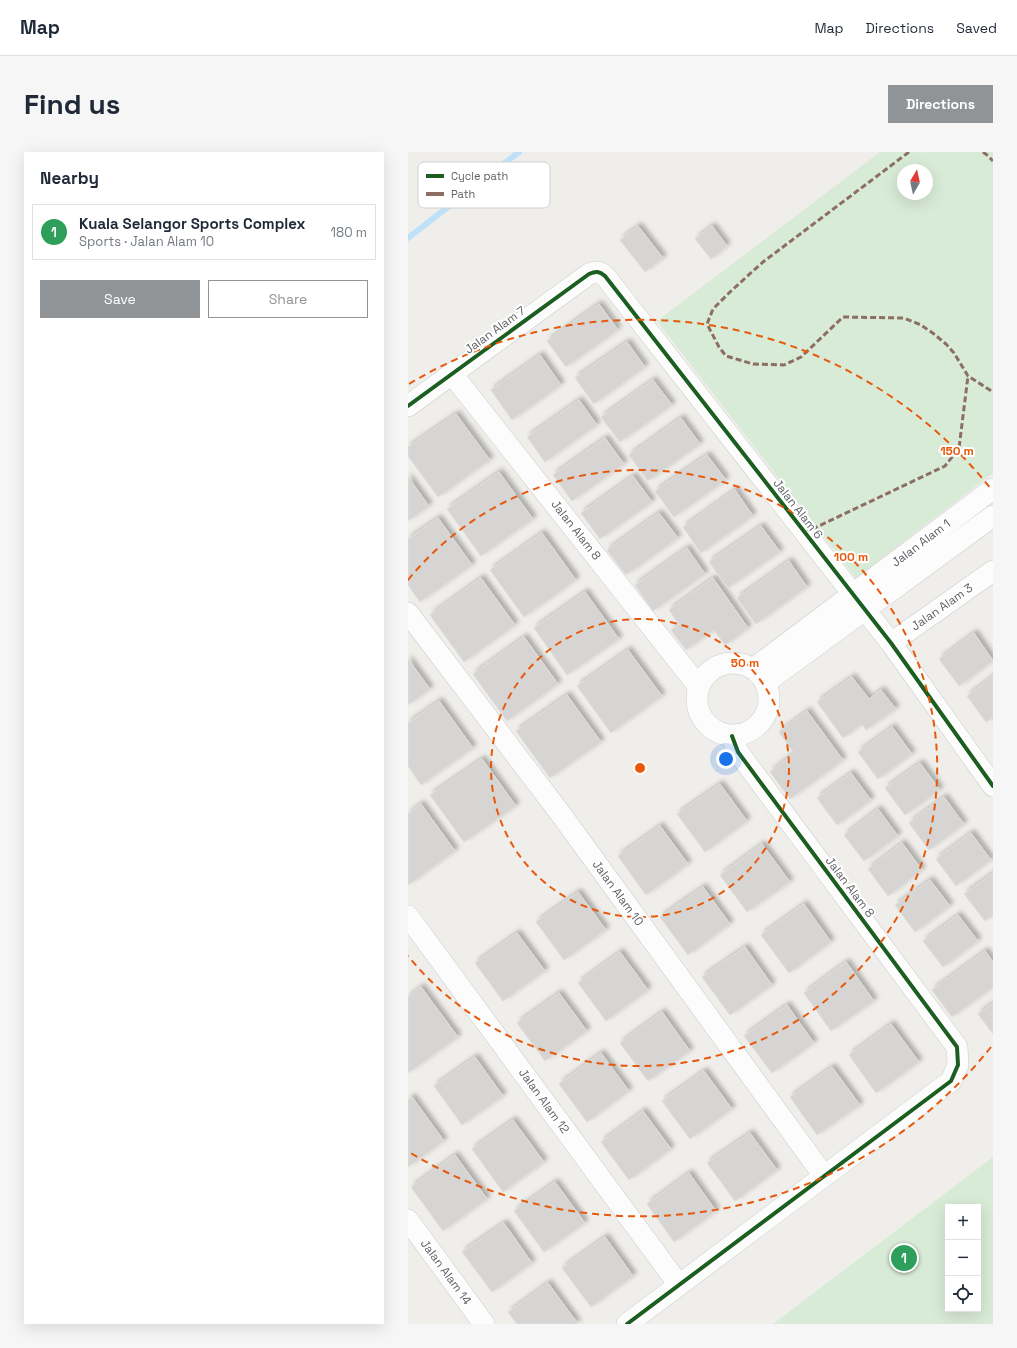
<!DOCTYPE html>
<html lang="en">
<head>
<meta charset="utf-8">
<style>
  body { margin:0; font-family:"Space Grotesk",sans-serif; background:#f6f6f7; color:#1f2937 }
  .controls { position:absolute; right:12px; bottom:12px; display:grid; overflow:hidden; border-radius:0px; box-shadow:0 4px 16px #0002 }
  .controls button { width:36px; height:36px; display:grid; place-items:center; padding:0; border:0; border-bottom:1px solid #e0e1e3; background:#fff; color:#1f2937; font:20px sans-serif }
  .compass { position:absolute; left:489px; top:12px; width:36px; height:36px; border-radius:50%; background:#fff; box-shadow:0 4px 16px #0002; rotate:9deg }
  .you { position:absolute; left:318px; top:607px; width:14px; height:14px; margin:-10px; border:3px solid #fff; border-radius:50%; background:#1a73e8; box-shadow:0 0 0 6px #1a73e833 }
  .badge { display:grid; place-items:center; width:26px; height:26px; border-radius:50%; background:#919496; color:#fff; font-size:13px; font-weight:700 }
  .pin { position:absolute; translate:-50% -50%; border:2px solid #fff; box-shadow:0 1px 4px #0006 }
  .list { margin:0; padding:0; list-style:none }
  h2 { display:flex; justify-content:space-between; align-items:center; height:52px; margin:0; padding:0 16px; font-size:17px }
  h2 small { font-size:13px; font-weight:400; color:#747a83 }
  .list li { display:grid; grid-template-columns:26px 1fr auto; gap:12px; align-items:center; box-sizing:border-box; height:56px; margin:0 8px 8px; padding:0 8px; border:1px solid #e0e1e3; border-radius:0px }
  .list b { display:block; font-size:15px; white-space:nowrap }
  .list p { margin:0; font-size:13px; white-space:nowrap; color:#747a83 }
  .list em { font-size:13px; font-style:normal; color:#747a83 }
  .actions { display:flex; gap:8px; padding:12px 16px }
  .actions a { flex:1; padding:9px 0; border:1px solid #919496; border-radius:0px; text-align:center; font-size:14px; color:#919496 }
  .actions .main { background:#919496; color:#fff }
  .icon { flex:none; width:22px; height:22px; fill:none; stroke:currentColor; stroke-width:2; stroke-linecap:round; stroke-linejoin:round }
  .map { position:relative; flex:none; width:585px; height:1172px; overflow:hidden; border-radius:0px }
  header { display:flex; align-items:center; gap:24px; box-sizing:border-box; height:56px; padding:0 20px; background:#fff; border-bottom:1px solid #e0e1e3 }
  header strong { font-size:19px }
  nav { display:flex; gap:22px; margin-inline-start:auto; font-size:14px }
  .intro { display:flex; align-items:center; justify-content:space-between; box-sizing:border-box; height:96px; padding:0 24px }
  h1 { margin:0; font-size:28px }
  .button { padding:10px 18px; border-radius:0px; background:#919496; color:#fff; font-size:14px; font-weight:700 }
  main { display:flex; gap:24px; padding:0 24px }
  aside { flex:1; background:#fff; border-radius:0px; box-shadow:0 4px 16px #0002 }
  .map>svg:first-child { display:block }
  .green { fill:#d8ebd6; fill-rule:evenodd }
  .lines { fill:none; stroke-linecap:round; stroke-linejoin:round }
  .stream { stroke:#bfe0f9; stroke-width:6 }
  .building { fill:#d6d5d3; stroke:#deddd9; filter:url(#shadow) }
  .minor-casing { stroke:#cbcccc; stroke-width:22 }
  .minor { stroke:#fdfcfc; stroke-width:21 }
  .quiet { stroke:#8d6e63; stroke-width:3; stroke-dasharray:6 3; stroke-linecap:butt }
  .cycleway-casing { stroke:#fff; stroke-width:6 }
  .cycleway { stroke:#1b5e20; stroke-width:4 }
  .ring { fill:none; stroke:#e8590c; stroke-width:2; stroke-dasharray:7 5 }
  .labels { text-anchor:middle; stroke-width:4; stroke-linejoin:round; paint-order:stroke }
  .street-label { font-size:12px; fill:#5f6368; stroke:#fff }
  .key { fill:#fff; stroke:#cfd0d2; stroke-width:1 }
  .key-label { font-size:11px; fill:#5f6368 }
  .centre { fill:#e8590c; stroke:#fff; stroke-width:2 }
  .ring-label { font-size:12px; text-anchor:middle; font-weight:bold; fill:#e8590c; stroke:#fff; stroke-width:4; stroke-linejoin:round; paint-order:stroke }
</style>
</head>
<body>
<header>
<strong>Map</strong>
<nav><a>Map</a><a>Directions</a><a>Saved</a></nav>
</header>
<div class="intro"><h1>Find us</h1><a class="button">Directions</a></div>
<main>
<aside>
<h2>Nearby<small></small></h2>
<ul class="list">
<li><span class="badge" style="background:#2e9e5b">1</span><div><b>Kuala Selangor Sports Complex</b><p>Sports · Jalan Alam 10</p></div><em>180 m</em></li>
</ul>
<div class="actions"><a class="main">Save</a><a>Share</a></div>
</aside>
<div class="map">
<svg width="585" height="1172" viewBox="0 0 585 1172">
  <defs>
    <filter id="shadow"><feDropShadow dx="3.5" dy="-3.5" stdDeviation="2" flood-color="#0004"/></filter>
  </defs>
  <rect width="100%" height="100%" fill="#efeeea"/>
  <path class="green" d="M472,0H585V321L448,426L249,169ZM495,18H519V42H495Z
    M585,1005V1172H365ZM540,1055H570V1157H540Z"/>
  <g class="lines">
    <path class="stream" d="M0,86L111,0"/>
  </g>
  <path class="building" d="M230,74L255,106L237,120L212,88Z
    M304,74L319,94L303,107L287,87Z
    M191,152L210,178L158,215L139,189Z
    M219,190L237,215L186,252L167,226Z
    M132,203L153,233L104,268L83,238Z
    M245,228L264,253L212,290L193,265Z
    M171,248L189,273L137,310L119,285Z
    M48,262L82,308L30,345L0,304V295Z
    M273,266L292,292L240,329L221,303Z
    M197,286L216,312L164,349L145,323Z
    M299,303L318,328L266,365L247,339Z
    M91,320L125,367L73,404L39,357Z
    M225,324L244,350L192,387L173,361Z
    M0,325L21,354L0,369Z
    M327,338L345,364L293,401L275,375Z
    M251,361L270,386L218,423L199,398Z
    M30,366L64,413L12,450L0,433V387Z
    M353,374L372,400L320,436L301,410Z
    M134,381L168,428L116,465L82,418Z
    M279,396L297,422L245,459L227,433Z
    M381,409L399,435L348,472L329,446Z
    M73,426L107,473L56,510L22,463Z
    M305,426L340,476L317,493L306,478L278,498L263,478L271,472L261,458Z
    M177,440L211,487L159,523L126,476Z
    M566,481L585,509L551,534L531,507Z
    M116,485L150,532L99,569L65,522Z
    M220,498L254,544L203,581L169,534Z
    M0,507L22,537L0,553Z
    M585,524V566L578,570L559,544Z
    M444,525L461,547L473,538L488,557L458,578L454,572L435,586L409,550Z
    M159,543L193,590L142,626L108,579Z
    M31,549L65,596L13,633L0,614V571Z
    M399,559L435,608L382,647L362,620L386,601L371,580Z
    M484,575L504,602L470,627L450,600Z
    M74,607L108,654L56,690L22,643Z
    M512,611L532,638L497,663L477,636Z
    M443,621L463,648L429,673L409,646Z
    M312,632L339,669L297,700L269,662Z
    M536,645L556,672L521,698L501,671Z
    M13,652L47,699L0,733V662Z
    M470,657L490,684L456,709L436,683Z
    M252,674L280,712L238,743L210,704Z
    M563,681L583,708L548,734L528,707Z
    M494,691L514,718L480,744L460,717Z
    M354,692L382,730L339,760L312,723Z
    M585,721V763L577,769L556,742Z
    M522,728L542,754L507,780L487,753Z
    M295,735L322,772L280,803L252,765Z
    M170,740L198,778L156,808L128,770Z
    M396,752L423,790L381,821L353,783Z
    M550,763L570,789L535,815L515,789Z
    M109,781L137,819L95,849L67,811Z
    M337,795L364,833L322,863L294,825Z
    M577,799L585,810V835L544,865L524,838Z
    M212,800L240,838L198,869L170,831Z
    M438,810L466,849L423,879L396,841Z
    M13,835L50,885L0,921V845Z
    M151,841L179,879L137,909L109,871Z
    M585,851V882L570,862Z
    M379,853L406,891L364,921L336,884Z
    M254,860L282,899L240,929L212,891Z
    M483,872L511,910L468,941L441,903Z
    M193,901L221,939L179,970L151,932Z
    M67,905L95,944L54,973L26,934Z
    M424,915L452,953L409,983L382,945Z
    M296,919L324,957L282,987L254,949Z
    M4,945L36,989L0,1015V948Z
    M235,959L263,997L221,1028L193,990Z
    M105,968L136,1010L95,1040L64,997Z
    M342,981L369,1018L327,1049L299,1011Z
    M47,1003L79,1047L35,1079L3,1035Z
    M281,1021L308,1059L266,1090L239,1052Z
    M147,1030L177,1071L136,1100L106,1059Z
    M96,1071L124,1111L84,1140L54,1100Z
    M197,1085L225,1124L183,1155L154,1116Z
    M140,1131L170,1172H109L100,1160Z"/>
  <g class="lines">
    <defs>
      <path id="minor" d="M44,222L291,535
        M0,254L181,122C188,119 191,119 197,124L483,491L585,634
        M0,461L152,661L416,1024
        M483,491L585,419
        M289 547a36 36 0 1 1 72 0a36 36 0 1 1-72 0Z
        M345,517L585,337
        M357,531L585,364
        M0,764L271,1133
        M0,1068L76,1172
        M219,1172L543,929L550,913L549,895L330,600L324,584"/>
    </defs>
    <use href="#minor" class="minor-casing"/>
    <use href="#minor" class="minor"/>
    <path class="quiet" d="M501,0L355,110L323,139L305,157L299,172L311,195L318,204L345,212L376,213L393,205L435,165L496,166L513,173L526,182L538,192L546,201L560,224L585,240
      M575,0L579,3L585,9
      M396,381L537,314L551,296L560,224"/>
    <defs>
      <path id="cycleway" d="M0,254L181,122C188,119 191,119 197,124L483,491L585,634
        M219,1172L543,929L550,913L549,895L330,600L324,584"/>
    </defs>
    <use href="#cycleway" class="cycleway-casing"/>
    <use href="#cycleway" class="cycleway"/>
  </g>
  <g class="ring">
    <circle cx="232" cy="616" r="149"/>
    <path d="M0 428A298 298 0 1 1 0 804"/>
    <path d="M583 895A448 448 0 0 1 1 1000M1 232A448 448 0 0 1 583 337"/>
  </g>
  <g class="labels">
    <g class="street-label">
      <text transform="translate(87 178) rotate(-36)" y="4">Jalan Alam 7</text>
      <text transform="translate(390 357) rotate(52)" y="4">Jalan Alam 6</text>
      <text transform="translate(168 378) rotate(52)" y="4">Jalan Alam 8</text>
      <text transform="translate(513 391) rotate(-37)" y="4">Jalan Alam 1</text>
      <text transform="translate(534 455) rotate(-35)" y="4">Jalan Alam 3</text>
      <text transform="translate(442 735) rotate(53)" y="4">Jalan Alam 8</text>
      <text transform="translate(210 741) rotate(54)" y="4">Jalan Alam 10</text>
      <text transform="translate(136 949) rotate(54)" y="4">Jalan Alam 12</text>
      <text transform="translate(38 1120) rotate(54)" y="4">Jalan Alam 14</text>
    </g>
  </g>
  <rect x="10" y="10" width="132" height="46" rx="6" class="key"/>
  <rect x="18" y="22" width="18" height="4" fill="#1b5e20"/>
  <rect x="18" y="40" width="18" height="4" fill="#8d6e63"/>
  <g class="key-label">
    <text x="43" y="28">Cycle path</text>
    <text x="43" y="46">Path</text>
  </g>
  <circle cx="232" cy="616" r="6" class="centre"/>
  <g class="ring-label">
    <text x="549" y="303">150 m</text>
    <text x="443" y="409">100 m</text>
    <text x="337" y="515">50 m</text>
  </g>
</svg>
<div class="controls">
<button>+</button>
<button>−</button>
<button><svg class="icon" aria-label="locate" viewBox="0 0 24 24"><circle cx="12" cy="12" r="6"/><path d="M12 2v4M12 18v4M2 12h4M18 12h4"/></svg></button>
</div>
<svg class="compass" viewBox="-18 -18 36 36"><path d="M0-13l5 13h-10z" fill="#e53935"/><path d="M0 13l5-13h-10z" fill="#747a83"/></svg>
<div class="you"></div>
<div class="pin badge" style="left:496px;top:1106px;background:#2e9e5b">1</div>
</div>
</main>
</body>
</html>
